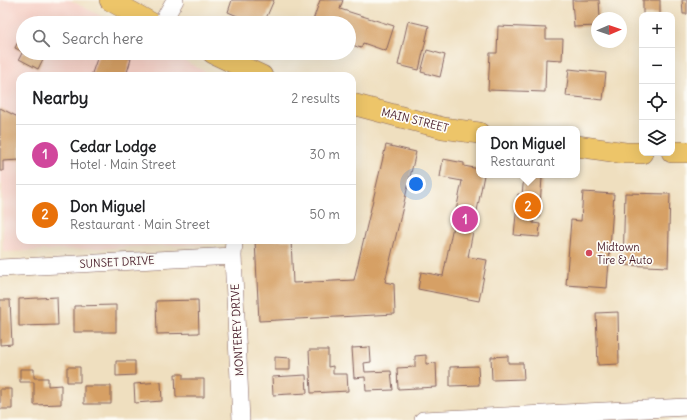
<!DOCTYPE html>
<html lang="en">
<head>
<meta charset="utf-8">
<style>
  body { margin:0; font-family:Delius,sans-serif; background:#f2f2f2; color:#202124 }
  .controls { position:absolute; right:12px; top:12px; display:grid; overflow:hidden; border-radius:8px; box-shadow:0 4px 16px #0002 }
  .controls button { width:36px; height:36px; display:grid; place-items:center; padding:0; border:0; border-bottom:1px solid #e0e0e0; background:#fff; color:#202124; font:20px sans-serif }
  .compass { position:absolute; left:591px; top:12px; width:36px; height:36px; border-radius:50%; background:#fff; box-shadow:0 4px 16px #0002; rotate:88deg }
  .you { position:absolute; left:416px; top:184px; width:14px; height:14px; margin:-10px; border:3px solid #fff; border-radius:50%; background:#1a73e8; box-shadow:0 0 0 6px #1a73e833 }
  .badge { display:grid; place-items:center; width:26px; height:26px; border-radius:50%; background:#7c3aed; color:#fff; font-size:13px; font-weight:700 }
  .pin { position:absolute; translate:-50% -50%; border:2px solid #fff; box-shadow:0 1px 4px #0006 }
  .popup { position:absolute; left:476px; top:126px; width:104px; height:52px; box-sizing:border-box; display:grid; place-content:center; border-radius:8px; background:#fff; filter:drop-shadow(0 1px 3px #0005); font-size:13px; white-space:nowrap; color:#757577 }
  .popup b { font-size:15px; color:#202124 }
  .popup::after { content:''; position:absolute; left:50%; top:100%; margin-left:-8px; border:8px solid transparent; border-top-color:#fff }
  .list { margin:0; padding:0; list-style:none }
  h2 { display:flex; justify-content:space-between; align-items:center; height:52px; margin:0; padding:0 16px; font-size:17px }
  h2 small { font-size:13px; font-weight:400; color:#757577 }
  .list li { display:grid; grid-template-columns:26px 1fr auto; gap:12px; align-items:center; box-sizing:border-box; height:60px; padding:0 16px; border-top:1px solid #e0e0e0 }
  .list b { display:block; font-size:15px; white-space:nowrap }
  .list p { margin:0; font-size:13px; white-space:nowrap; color:#757577 }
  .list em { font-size:13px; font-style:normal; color:#757577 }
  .icon { flex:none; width:22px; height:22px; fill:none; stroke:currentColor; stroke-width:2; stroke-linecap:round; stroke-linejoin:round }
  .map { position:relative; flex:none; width:687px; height:420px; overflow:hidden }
  .search { position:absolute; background:#fff; box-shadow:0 4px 16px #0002; left:16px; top:16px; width:340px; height:44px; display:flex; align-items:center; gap:10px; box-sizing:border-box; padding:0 14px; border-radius:22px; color:#757577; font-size:15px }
  .panel { position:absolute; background:#fff; box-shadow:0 4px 16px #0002; left:16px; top:72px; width:340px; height:172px; border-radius:12px }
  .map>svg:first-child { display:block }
  .built { fill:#f7d1c7 }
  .building { fill:#d6a065 }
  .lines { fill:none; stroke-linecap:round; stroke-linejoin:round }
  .minor-casing { stroke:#84625f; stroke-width:18 }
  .major-casing { stroke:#84625f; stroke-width:22 }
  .minor { stroke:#fff; stroke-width:17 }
  .major { stroke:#edc569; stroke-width:21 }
  .poi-dot { fill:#d1495b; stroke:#fdfcf7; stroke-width:1.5 }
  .labels { text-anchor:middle; stroke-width:3.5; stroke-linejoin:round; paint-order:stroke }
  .street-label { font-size:11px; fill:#4a1f2b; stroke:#fdfcf7 }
  .poi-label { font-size:11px; fill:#4a1f2b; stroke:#fdfcf7; text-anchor:start }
</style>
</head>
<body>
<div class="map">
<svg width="687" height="420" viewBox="0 0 687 420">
  <rect width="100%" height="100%" fill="#fdfcf7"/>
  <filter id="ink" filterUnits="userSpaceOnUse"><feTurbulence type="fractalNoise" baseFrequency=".025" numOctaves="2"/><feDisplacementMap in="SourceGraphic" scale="8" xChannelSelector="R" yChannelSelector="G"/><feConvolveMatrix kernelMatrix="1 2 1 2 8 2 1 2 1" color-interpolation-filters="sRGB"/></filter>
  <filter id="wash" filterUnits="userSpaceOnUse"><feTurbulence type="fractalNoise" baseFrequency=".012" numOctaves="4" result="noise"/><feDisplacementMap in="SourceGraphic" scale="16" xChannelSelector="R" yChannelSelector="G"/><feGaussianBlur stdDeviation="0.9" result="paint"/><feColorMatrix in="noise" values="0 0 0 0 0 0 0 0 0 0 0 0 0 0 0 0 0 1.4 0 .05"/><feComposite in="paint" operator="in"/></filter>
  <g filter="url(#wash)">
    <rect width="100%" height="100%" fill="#efdfbf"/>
    <path class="built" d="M0,0H70L114,23H23V53H170L213,76H20V240H213L211,244L3,252L2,182H0Z"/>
    <g id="blocks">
      <path class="building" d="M232,0H274L264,23H254L228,12Z
        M320,0H343L340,9L394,26L386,51L363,43L361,48L349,44V23H312Z
        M572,0H599L600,18H597V26L574,27Z
        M643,0H660V15H643Z
        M682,0H687V14H683Z
        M38,16L52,23H35Z
        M408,21L429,26L419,70L398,65Z
        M498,26L546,28V39H563L562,60L546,59L545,92L488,90L490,53H497Z
        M23,31V52L15,48Z
        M427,50L445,55L440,77L421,72Z
        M22,53H46L38,69L19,59Z
        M99,53H113L131,59L126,76H91Z
        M569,69L606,73L603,100L566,96Z
        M0,108L20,118V160L3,161V171H0Z
        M386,145L416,152L385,282L394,284L395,314L259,321L255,240H291L293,283L354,280Z
        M443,159L464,163V166L479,169V175H484L468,257L487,260L479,301L418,289L421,272L443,276L462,181L440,177Z
        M524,176L542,178L539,218L533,217V223L540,224L539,237L514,235L518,194L522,195Z
        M583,192L614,194L607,288L566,285L571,220L581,221Z
        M625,193L670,194L668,267L623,265Z
        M57,297L58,325L19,326V299Z
        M0,300H10L12,344L0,345Z
        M198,300L199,333L157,334L156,301Z
        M116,305V332H74V306Z
        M618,312L619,364L598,365L596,313Z
        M370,347L371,362L364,363L365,372L391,371L393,390L366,391L365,377L354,378L352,348Z
        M309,350H328V367L333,366V374H347L348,391L311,393Z
        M426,355V364L436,363L437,387L398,389L397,368L415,367V356Z
        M508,356V363H523L524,379L492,380L491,357Z
        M275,357L290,358V370H275Z
        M116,361H135V375L116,376Z
        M478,366L479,385L450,386V367Z
        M67,367H80V382H67Z
        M20,369H34V378H48V386L61,385V404L34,405V382H20Z
        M175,374H183V379H204V397H176Z
        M306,375L307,393L273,395L272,377Z
        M161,382L162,401L135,403L134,384Z
        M84,386H111V404H84Z
        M0,389H12V409H0Z"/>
    </g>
  </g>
  <g filter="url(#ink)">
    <use href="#blocks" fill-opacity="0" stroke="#84625f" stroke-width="1"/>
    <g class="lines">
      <defs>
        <path id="minor" d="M162,23L175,0
          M234,240L233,256L241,420
          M0,268L233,256
          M423,420L687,407"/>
        <path id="major" d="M110,0L151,23
          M213,53L262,76
          M352,104L443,128L479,133
          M577,146L625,153H642
          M672,152H687"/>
      </defs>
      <use href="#minor" class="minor-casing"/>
      <use href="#major" class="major-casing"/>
      <use href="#minor" class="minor"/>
      <use href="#major" class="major"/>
    </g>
  </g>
  <circle class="poi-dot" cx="589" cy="253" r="4"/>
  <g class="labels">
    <g class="street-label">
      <text transform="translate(415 120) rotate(14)" y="4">MAIN STREET</text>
      <text transform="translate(117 262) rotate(-3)" y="4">SUNSET DRIVE</text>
      <text transform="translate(237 330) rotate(-93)" y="4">MONTEREY DRIVE</text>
    </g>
    <g class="poi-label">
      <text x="597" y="251">Midtown<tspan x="597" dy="13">Tire &amp; Auto</tspan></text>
    </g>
  </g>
</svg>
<div class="controls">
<button>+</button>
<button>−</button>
<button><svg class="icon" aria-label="locate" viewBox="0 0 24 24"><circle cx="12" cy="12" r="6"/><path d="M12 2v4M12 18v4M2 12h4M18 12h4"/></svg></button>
<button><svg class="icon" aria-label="layers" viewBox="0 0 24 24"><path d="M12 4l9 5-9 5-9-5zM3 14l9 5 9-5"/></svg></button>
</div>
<svg class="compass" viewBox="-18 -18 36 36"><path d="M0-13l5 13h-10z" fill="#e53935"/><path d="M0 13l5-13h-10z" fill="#757577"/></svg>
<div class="you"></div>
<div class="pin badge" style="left:465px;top:219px;background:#d1479c">1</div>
<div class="pin badge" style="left:528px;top:206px;background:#e8710a">2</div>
<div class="popup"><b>Don Miguel</b>Restaurant</div>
<div class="search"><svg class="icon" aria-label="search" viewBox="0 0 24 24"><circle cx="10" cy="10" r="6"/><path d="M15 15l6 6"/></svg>Search here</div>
<section class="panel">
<h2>Nearby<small>2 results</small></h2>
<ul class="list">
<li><span class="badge" style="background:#d1479c">1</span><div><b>Cedar Lodge</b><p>Hotel · Main Street</p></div><em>30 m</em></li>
<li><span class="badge" style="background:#e8710a">2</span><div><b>Don Miguel</b><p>Restaurant · Main Street</p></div><em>50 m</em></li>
</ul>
</section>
</div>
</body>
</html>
